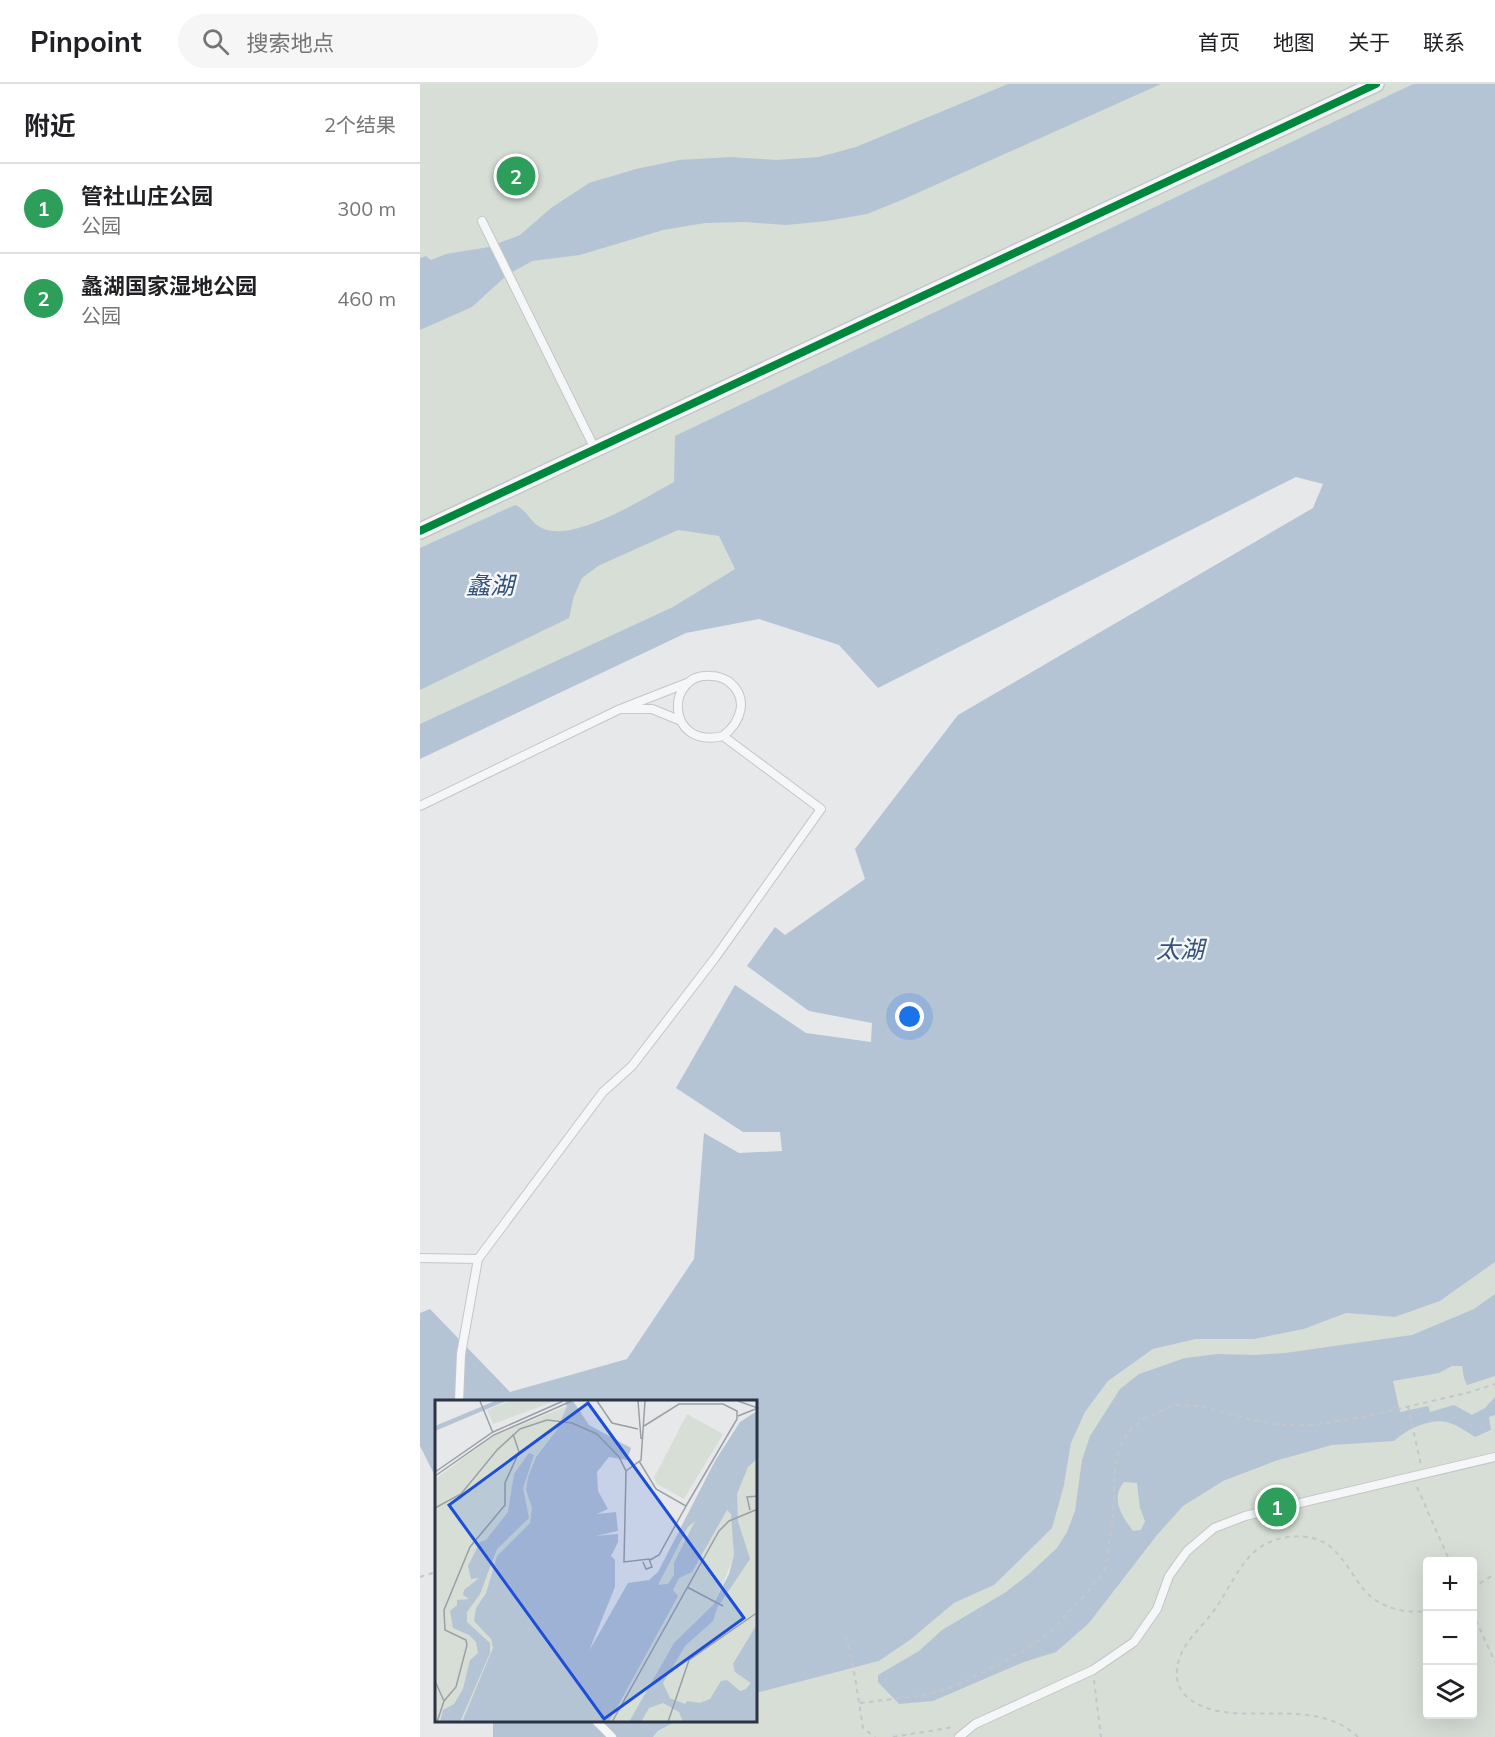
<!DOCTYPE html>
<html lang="zh">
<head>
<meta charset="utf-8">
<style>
  body { margin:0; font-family:Mulish,"Noto Sans SC",sans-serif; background:#f6f6f6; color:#202124 }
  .controls { position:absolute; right:18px; bottom:18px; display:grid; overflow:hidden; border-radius:6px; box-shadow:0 6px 24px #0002 }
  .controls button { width:54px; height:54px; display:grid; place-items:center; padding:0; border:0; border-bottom:2px solid #e0e0e0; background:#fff; color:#202124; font:30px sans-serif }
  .you { position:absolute; left:490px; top:933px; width:21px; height:21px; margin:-15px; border:4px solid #fff; border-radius:50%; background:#1a73e8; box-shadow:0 0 0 9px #1a73e833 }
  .badge { display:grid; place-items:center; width:39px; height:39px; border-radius:50%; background:#db2777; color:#fff; font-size:20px; font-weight:700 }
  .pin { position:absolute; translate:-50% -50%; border:3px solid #fff; box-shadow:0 2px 6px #0006 }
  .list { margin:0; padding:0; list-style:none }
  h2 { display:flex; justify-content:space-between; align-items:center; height:78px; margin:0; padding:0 24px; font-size:26px }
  h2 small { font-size:20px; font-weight:400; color:#757577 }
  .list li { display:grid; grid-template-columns:39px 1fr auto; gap:18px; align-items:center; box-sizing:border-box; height:90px; padding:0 24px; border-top:2px solid #e0e0e0 }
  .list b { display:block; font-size:22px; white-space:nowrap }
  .list p { margin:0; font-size:20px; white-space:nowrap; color:#757577 }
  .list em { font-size:20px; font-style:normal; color:#757577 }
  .icon { flex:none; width:33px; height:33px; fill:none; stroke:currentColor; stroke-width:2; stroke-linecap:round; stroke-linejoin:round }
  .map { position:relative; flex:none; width:1075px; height:1653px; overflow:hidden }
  header { display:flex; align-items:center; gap:36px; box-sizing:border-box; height:84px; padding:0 30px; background:#fff; border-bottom:2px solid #e0e0e0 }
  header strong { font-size:28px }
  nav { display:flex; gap:33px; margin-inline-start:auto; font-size:21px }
  .search { width:420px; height:54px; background:#f6f6f6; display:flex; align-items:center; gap:15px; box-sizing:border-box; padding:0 21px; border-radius:33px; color:#757577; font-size:22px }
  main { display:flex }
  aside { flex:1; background:#fff }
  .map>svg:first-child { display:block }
  .green { fill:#d6ded6; fill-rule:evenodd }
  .water { fill:#b4c4d5; fill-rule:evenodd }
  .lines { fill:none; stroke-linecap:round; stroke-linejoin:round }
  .service-casing { stroke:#c4c6c8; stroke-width:10 }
  .minor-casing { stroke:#c4c6c8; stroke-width:18 }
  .path { stroke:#c5c6ca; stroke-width:2; stroke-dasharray:4.5 4.5; stroke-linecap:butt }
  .service { stroke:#f5f6f7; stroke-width:8 }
  .minor { stroke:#f5f6f7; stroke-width:15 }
  .cycleway-casing { stroke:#f4f6f9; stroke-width:11 }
  .cycleway { stroke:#00873e; stroke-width:8 }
  .labels { text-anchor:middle; stroke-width:5; stroke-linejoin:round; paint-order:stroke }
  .water-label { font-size:24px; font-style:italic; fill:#34527a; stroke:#f4f6f9 }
  .inset-road { fill:none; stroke:#9ba0a8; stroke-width:1.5 }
  .view { fill:#1d4ed8; fill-opacity:0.15; stroke:#1d4ed8; stroke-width:3 }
  .inset-edge { fill:none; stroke:#2b3445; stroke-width:3 }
</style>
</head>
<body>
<header>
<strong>Pinpoint</strong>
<div class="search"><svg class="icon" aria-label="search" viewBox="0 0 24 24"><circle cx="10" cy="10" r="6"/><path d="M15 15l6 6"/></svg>搜索地点</div>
<nav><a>首页</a><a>地图</a><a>关于</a><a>联系</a></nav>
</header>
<main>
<aside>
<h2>附近<small>2个结果</small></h2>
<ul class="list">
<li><span class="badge" style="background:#2e9e5b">1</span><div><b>管社山庄公园</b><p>公园</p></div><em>300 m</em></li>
<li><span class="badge" style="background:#2e9e5b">2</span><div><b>蠡湖国家湿地公园</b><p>公园</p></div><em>460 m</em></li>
</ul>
</aside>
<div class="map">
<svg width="1075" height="1653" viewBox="0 0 1075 1653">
  <rect width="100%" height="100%" fill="#e6e8ea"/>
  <path class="green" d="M0,0H618L403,85L0,193Z
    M700,0H1053L274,523L0,647V226L119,170Z
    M1075,1178V1653H233L238,1648L257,1637L336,1636V1609L459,1577L490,1556L534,1519L574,1501L644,1401L651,1359L665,1328L688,1297L733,1265L776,1255H834L884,1245L926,1229L975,1233L1020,1217ZM1008,1478H1052V1630H1008Z"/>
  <path class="water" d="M588,0H741L484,115L447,130L407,137L366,141L325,138L285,139L243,146L160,171L112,177L87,191L52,223L0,246V174L6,172L11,176L26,170L69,163L100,151L131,124L169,99L216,85L259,76L311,73L356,76L399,73L436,63Z
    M993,0H1075V1178L1020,1217L975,1233L926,1229L884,1245L834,1255H776L733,1265L688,1297L665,1328L651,1359L644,1401L632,1444L574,1501L534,1519L490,1556L459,1577L336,1609V1317H16V1394L0,1362V1229L10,1225L90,1308L207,1275L274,1175L284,1049L319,1069L362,1067L360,1048H323L256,1004L315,901L386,949L451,958L452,939L389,927L327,882L355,843L365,851L445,795L435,765L538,631L893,424L903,400L876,393L458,604L419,561L339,535L266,549L0,675V640L253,523L315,485L299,452L258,446L178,482L162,494L154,512L149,534L0,606V464L95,421C109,427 109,438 122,444C153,460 226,413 254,398L255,352Z
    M1075,1210V1292L1047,1301L1044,1294L1042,1282H1032L1019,1289L973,1297L980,1328L1008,1322L1010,1328L1034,1321L1052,1331L1065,1324L1075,1313V1331L1069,1333L1071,1346L1055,1353C1033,1339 1024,1332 998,1342C988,1346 982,1350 974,1357L912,1361L855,1377L803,1397L763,1422L737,1451L669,1539L636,1568L604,1578L513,1617L479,1620L458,1598V1591L499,1567L522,1546L586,1508L609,1490L637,1464L647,1448L655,1427L662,1376L670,1352L700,1305L719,1290L765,1274L798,1270L835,1271L865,1269L992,1251L1054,1225ZM704,1398L717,1399L720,1424L725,1437L721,1446L713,1447C702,1432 690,1415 704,1398Z
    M73,1637H257L238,1647L233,1653H73Z"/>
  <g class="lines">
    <defs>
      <path id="service" d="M62,137L175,365
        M203,624L267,599
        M0,722L200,625H232L259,636
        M0,1174L58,1175
        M39,1317L41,1270L58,1175L183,1008L212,982L295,874L401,725L303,652C245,666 245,588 291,592C297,592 303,594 308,597C330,614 321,638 303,652
        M175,1636L192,1653
        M539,1653L555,1640L673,1586L714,1558L737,1525L749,1492L767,1467L794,1444L825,1432L1075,1373"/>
      <path id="minor" d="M0,447L956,0"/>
    </defs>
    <use href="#service" class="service-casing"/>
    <use href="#minor" class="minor-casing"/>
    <path class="path" d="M988,1322L1001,1381
      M997,1403L1030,1478
      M0,1493L16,1488
      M1052,1504L1075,1490
      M1052,1528L1075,1578
      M426,1552L435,1593L443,1644L455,1653
      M674,1596L681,1653
      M440,1619L507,1611L530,1604L562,1589L605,1566L630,1548L664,1512L685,1486L693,1433L695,1382L700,1362L711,1345L725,1334L754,1321L780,1322L837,1337L860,1341H895L947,1332L1047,1309L1075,1300
      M473,1653L534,1643
      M938,1653C889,1607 808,1650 766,1612C749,1595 758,1570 771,1554C780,1543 791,1532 799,1519C811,1501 821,1477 839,1464C860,1449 897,1447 915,1467C927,1479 934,1494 945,1507C960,1524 986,1530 1008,1527"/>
    <use href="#service" class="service"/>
    <use href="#minor" class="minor"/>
    <defs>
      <path id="cycleway" d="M0,447L956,0"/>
    </defs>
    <use href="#cycleway" class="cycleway-casing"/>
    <use href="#cycleway" class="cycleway"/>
  </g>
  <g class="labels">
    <g class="water-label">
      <text x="70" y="510">蠡湖</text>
      <text x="760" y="874">太湖</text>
    </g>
  </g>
  <g transform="translate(15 1316)">
    <rect width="322" height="322" fill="#e6e8ea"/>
    <path d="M75,1H120L58,24L52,10ZM132,6L121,31L101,57L93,77L91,90L97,108L95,123L62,156L51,193L41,208L40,221L56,239L58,248L37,304L27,322H0V79L59,36ZM252,14L288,34L249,99L222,84L219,78ZM322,57V322H204L218,302L249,305L229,294L226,284L248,245L306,172L300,94L312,63ZM292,108L297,110L301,153L277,207L258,229L198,322H170L224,176L255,122Z" fill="#d6ded6"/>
    <path d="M60,1H71L0,31V26ZM130,1H138L154,25L196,48L192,60L174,57L162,72L163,91L173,109L162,114L181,112L183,131L160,136L183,134V142L176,156L180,160V187L154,251L193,183L214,180L223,172L280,61L305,22L322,11V59L313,67L302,94L303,121L315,159L282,208L278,221L250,246L228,283L235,298L250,304L252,301L265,303L275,299L286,281L292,280L305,291L311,289L316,283L300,272L298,264L322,224V322H248L244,312L228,303L214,308L206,322H194L239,243L278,205L294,174L299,155L296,114L292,110L257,172L244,178L238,190L243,196L174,322H27L58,248L56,239L39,221L41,208L51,193L62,156L95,123L97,108L91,90L93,77L101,57L121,31L132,6ZM260,121L239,163V175L233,184L223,185L253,127ZM94,53L99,55L88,88L94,118L62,149L45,194L32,212V222L55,243V253L25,322H5L8,310L19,304L28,289L35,260L43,253L41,242L34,235L18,228L15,211L22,205V200L34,199L28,195L29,190L44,178L36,179L33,166L45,142L51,140L73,112L79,74Z" fill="#b4c4d5" fill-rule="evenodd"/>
    <path class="inset-road" d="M45,1L58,33M162,1L177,23L203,29M203,1L206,39M303,16L323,8L303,1M209,26L244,4H288L302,11V19L251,106M204,61L221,89L251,106L224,155L215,160M191,71L206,60L210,1M0,72L58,32L128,1M0,76L59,35L137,1M0,108L26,94L62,50L85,29L112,20L137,23L162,34L184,57L191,71L189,162L214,159L217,167L211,169L208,162M315,110L312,97L323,96M252,187L288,206M0,281L9,301M2,322L9,301L21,287L32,245L31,240L10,230L9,210L35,147L70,105V83L84,52L78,34M177,322L284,131L294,121L323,109M233,322L254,260L323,212"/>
    <path class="view" d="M153,3L309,218L169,319L14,105Z"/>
    <rect width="322" height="322" class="inset-edge"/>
  </g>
</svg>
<div class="controls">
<button>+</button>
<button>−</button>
<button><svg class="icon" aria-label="layers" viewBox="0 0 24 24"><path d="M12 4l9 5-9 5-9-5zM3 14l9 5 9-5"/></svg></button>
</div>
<div class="you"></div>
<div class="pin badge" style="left:857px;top:1423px;background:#2e9e5b">1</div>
<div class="pin badge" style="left:96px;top:92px;background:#2e9e5b">2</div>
</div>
</main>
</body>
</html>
